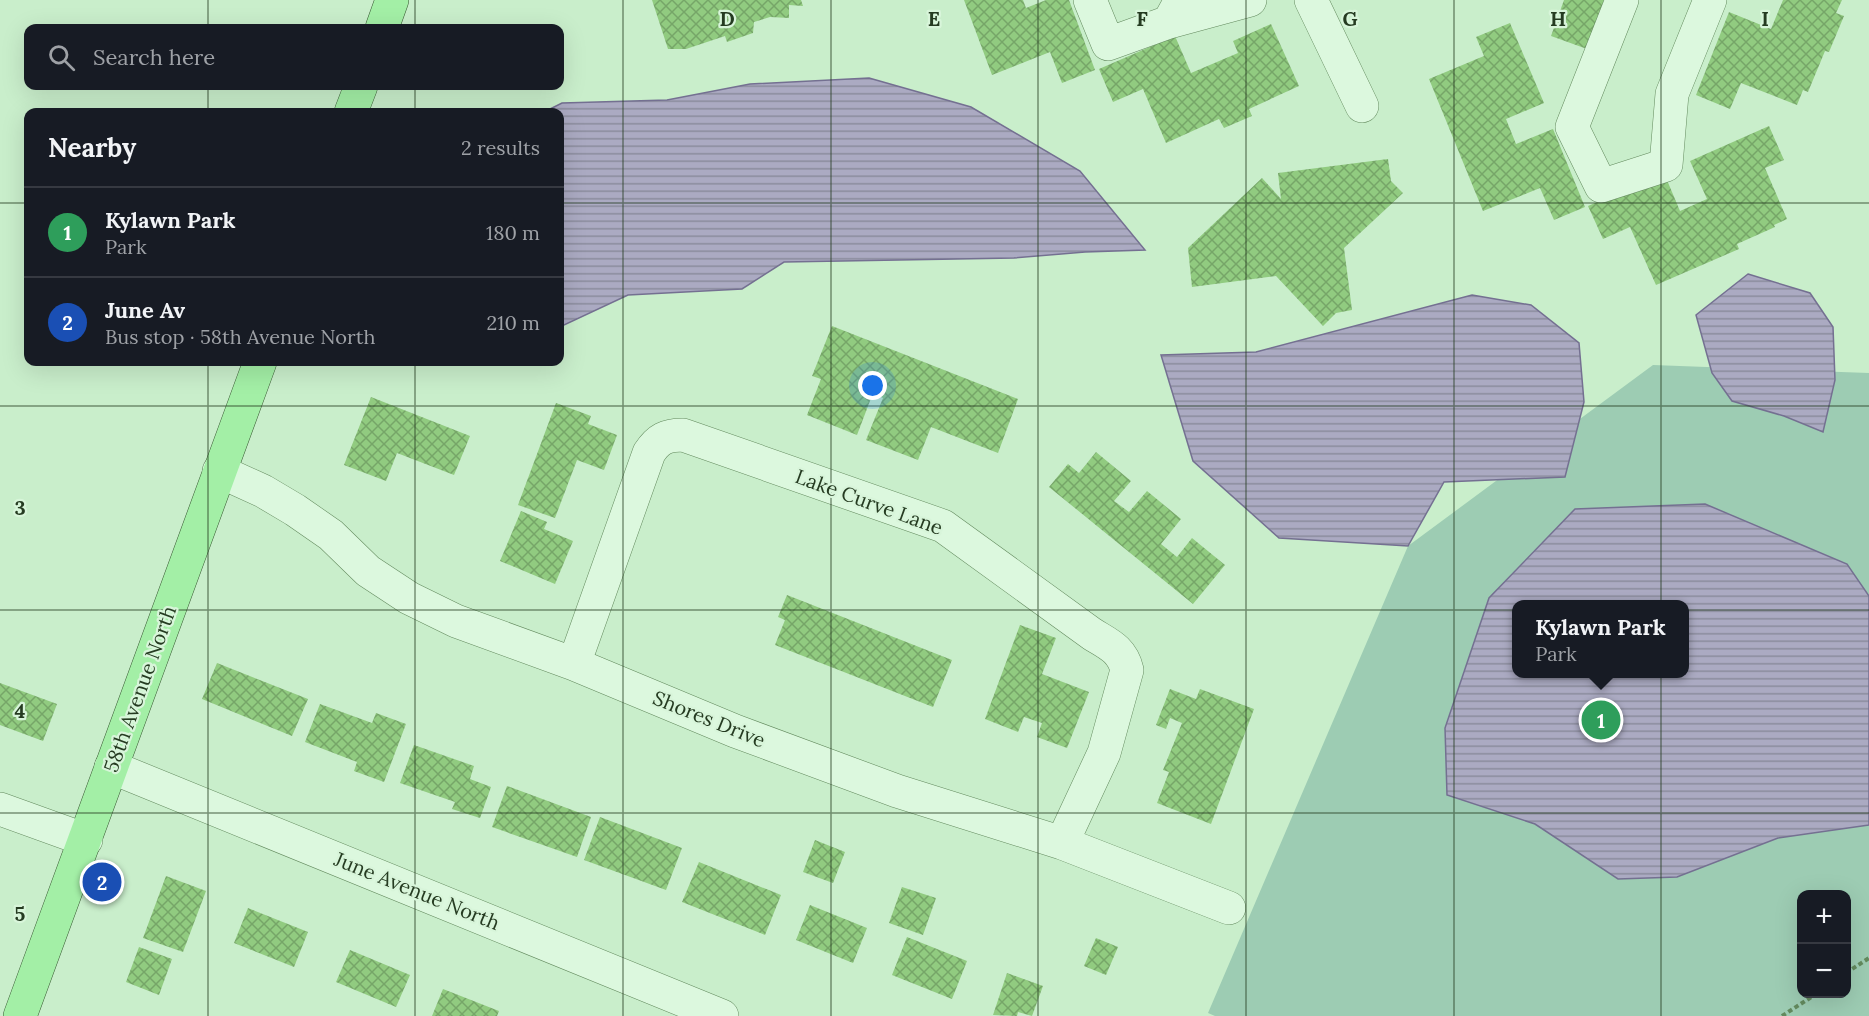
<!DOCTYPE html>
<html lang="en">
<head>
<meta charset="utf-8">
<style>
  body { margin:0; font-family:Lora,serif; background:#20242c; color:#f1f3f6 }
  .controls { position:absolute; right:18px; bottom:18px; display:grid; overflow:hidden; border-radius:12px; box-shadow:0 6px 24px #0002 }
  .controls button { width:54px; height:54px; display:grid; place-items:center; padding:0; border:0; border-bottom:2px solid #363941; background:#171b24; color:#f1f3f6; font:30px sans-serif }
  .you { position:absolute; left:873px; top:386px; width:21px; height:21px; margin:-15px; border:4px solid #fff; border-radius:50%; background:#1a73e8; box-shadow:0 0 0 9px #1a73e833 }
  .badge { display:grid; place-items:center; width:39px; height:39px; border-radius:50%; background:#0b8043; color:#fff; font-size:20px; font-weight:700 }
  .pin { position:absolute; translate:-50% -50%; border:3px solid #fff; box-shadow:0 2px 6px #0006 }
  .popup { position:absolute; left:1512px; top:600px; width:177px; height:78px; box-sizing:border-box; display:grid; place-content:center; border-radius:12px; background:#171b24; filter:drop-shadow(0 2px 4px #0005); font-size:20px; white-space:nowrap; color:#9ea1a6 }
  .popup b { font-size:22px; color:#f1f3f6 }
  .popup::after { content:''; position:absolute; left:50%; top:100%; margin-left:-12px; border:12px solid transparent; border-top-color:#171b24 }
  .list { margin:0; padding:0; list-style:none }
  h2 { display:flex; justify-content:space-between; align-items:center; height:78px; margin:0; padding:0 24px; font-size:26px }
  h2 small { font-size:20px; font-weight:400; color:#9ea1a6 }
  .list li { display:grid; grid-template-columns:39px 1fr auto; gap:18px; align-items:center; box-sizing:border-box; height:90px; padding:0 24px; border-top:2px solid #363941 }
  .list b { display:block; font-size:22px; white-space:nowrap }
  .list p { margin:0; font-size:20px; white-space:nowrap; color:#9ea1a6 }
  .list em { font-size:20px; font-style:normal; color:#9ea1a6 }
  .icon { flex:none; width:33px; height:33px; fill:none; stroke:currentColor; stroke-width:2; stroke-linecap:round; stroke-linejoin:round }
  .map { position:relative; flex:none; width:1869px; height:1016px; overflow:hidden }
  .search { position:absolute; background:#171b24; box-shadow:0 6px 24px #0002; left:24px; top:24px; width:540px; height:66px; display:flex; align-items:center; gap:15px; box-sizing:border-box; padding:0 21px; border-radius:12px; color:#9ea1a6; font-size:22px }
  .panel { position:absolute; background:#171b24; box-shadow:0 6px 24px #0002; left:24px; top:108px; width:540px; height:258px; border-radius:12px }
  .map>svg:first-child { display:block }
  .green { fill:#9dccb3; fill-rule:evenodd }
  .water { fill:url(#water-rules); stroke:#747091; stroke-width:1.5; fill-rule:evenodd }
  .building { fill:url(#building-cross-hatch) }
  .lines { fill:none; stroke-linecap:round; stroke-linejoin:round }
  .minor-casing { stroke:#638a5e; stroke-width:34 }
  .major-casing { stroke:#385832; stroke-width:34 }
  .path { stroke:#638a5e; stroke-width:4; stroke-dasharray:4.5 3; stroke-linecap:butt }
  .minor { stroke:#dcf8de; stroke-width:33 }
  .major { stroke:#a3efa6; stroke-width:33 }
  .grid { fill:none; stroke:#253b21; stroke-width:1.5; stroke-opacity:0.55 }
  .labels { text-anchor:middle; stroke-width:4.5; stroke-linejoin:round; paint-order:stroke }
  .street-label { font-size:20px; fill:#253b21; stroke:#d8f5da }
  .grid-label { font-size:20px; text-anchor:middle; font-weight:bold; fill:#253b21; stroke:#d8f5da; stroke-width:4.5; stroke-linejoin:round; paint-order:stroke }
</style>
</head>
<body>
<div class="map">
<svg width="1869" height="1016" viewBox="0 0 1869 1016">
  <defs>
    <pattern id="water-rules" width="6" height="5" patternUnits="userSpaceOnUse" patternTransform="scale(1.5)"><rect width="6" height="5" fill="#abaac2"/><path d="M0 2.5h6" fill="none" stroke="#8b8c9d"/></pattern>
    <pattern id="building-cross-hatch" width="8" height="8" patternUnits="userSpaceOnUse" patternTransform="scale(1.5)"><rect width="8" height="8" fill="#91cb80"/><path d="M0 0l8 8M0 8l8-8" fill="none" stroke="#76a668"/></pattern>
  </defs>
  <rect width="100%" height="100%" fill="#c9eecb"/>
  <path class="green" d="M1653,365L1869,373V1016H1215L1208,1013L1408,546ZM1517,604H1685V674H1517ZM1802,894H1846V994H1802Z"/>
  <path class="water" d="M869,78L971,107L1080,171L1145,250L1085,252L1014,258L784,262L742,289L628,295L562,326L560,325V112H544L562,103L667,100L750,84Z
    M1748,274L1810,293L1833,327L1835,380L1823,432L1784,416L1732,401L1712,373L1696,315Z
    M1472,295L1531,305L1579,343L1584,402L1565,477L1444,482L1408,546L1279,538L1193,461L1161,355L1256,352Z
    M1705,504L1847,564L1869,596V825L1778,838L1677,877L1618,879L1535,824L1447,795L1445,728L1489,598L1575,509ZM1517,604H1685V674H1517Z"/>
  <path class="building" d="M652,0H801L803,6L789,5V18L770,17L754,22L753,33L727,42L725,36L686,49H668Z
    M964,0H1023L1026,8L1046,0H1069L1095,70L1062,83L1050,52L992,75Z
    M1564,0H1604L1587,49L1551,36Z
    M1783,0H1842L1836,13L1844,16L1829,52L1825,51L1808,92L1803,90L1797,105L1741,83L1730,109L1696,95L1729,12L1771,29Z
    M1510,23L1544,103L1506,119L1516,144L1553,129L1585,207L1554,220L1540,188L1483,211L1429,79L1484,56L1476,37Z
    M1271,24L1299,86L1249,109L1252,116L1224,128L1219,119L1166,143L1143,89L1113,102L1099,69L1175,36L1191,73L1238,53L1233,41Z
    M1769,126L1784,160L1765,168L1787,219L1774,225L1775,227L1737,244L1739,249L1656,285L1630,227L1603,239L1588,206L1664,173L1680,211L1707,199L1690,161Z
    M1388,159L1391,181L1403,193L1344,248L1352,310L1336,313L1323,326L1276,276L1192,287L1188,248L1262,178L1281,199L1278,173Z
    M832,326L1018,399L998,453L931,427L918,460L866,440L883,398L873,393L857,435L807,415L821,379L812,376Z
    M371,397L470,436L454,475L397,453L386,481L344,465Z
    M556,403L591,416L588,424L617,435L604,470L577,460L555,518L518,505Z
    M1096,452L1131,481L1114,501L1129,512L1147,491L1181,519L1161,544L1177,557L1192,538L1225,565L1193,604L1049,487L1068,464L1079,473Z
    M521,511L547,522L544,529L573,541L555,584L500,561Z
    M787,595L952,660L933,707L775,645L785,620L778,617Z
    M1020,625L1056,638L1042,674L1089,692L1067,748L1037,737L1042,723L1024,717L1018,732L985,719Z
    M217,663L308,699L292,736L202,699Z
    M0,683L57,704L43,741L0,725Z
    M1170,689L1196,699L1200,689L1254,709L1211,824L1157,803L1169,772L1163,770L1182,723L1170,718L1166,729L1156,725Z
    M320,704L372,723L376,713L406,724L384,782L354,771L357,762L305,742Z
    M414,745L474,766L470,779L491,787L480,818L452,809L455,802L400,783Z
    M507,786L591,817L577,857L492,827Z
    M600,817L682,848L666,890L584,860Z
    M815,840L845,852L833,883L803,872Z
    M699,862L781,895L765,935L682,902Z
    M166,876L206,891L183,952L143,938Z
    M902,887L936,898L923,935L889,923Z
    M810,905L867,928L853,963L796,940Z
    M248,908L308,932L294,967L234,943Z
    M907,937L967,961L952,999L892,975Z
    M1096,938L1118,947L1106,975L1084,966Z
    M139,947L172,959L159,995L126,982Z
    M350,950L410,975L396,1007L336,982Z
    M1007,973L1043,986L1032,1016L1018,1012L1017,1016L993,1015Z
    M443,989L499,1011L497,1016H432Z"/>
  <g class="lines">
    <defs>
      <path id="minor" d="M1090,0L1108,44L1169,22L1181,0
        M1311,0L1362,106
        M1622,0L1572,127L1601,186L1666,165L1672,94L1710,0
        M1169,22L1250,0
        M219,471L263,491L295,510L331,535L368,571L409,598L456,621L574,664L735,731L897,791L1062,843L1229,908
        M574,664L649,453C658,439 666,435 683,435L943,526L1092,634C1108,644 1122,649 1127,670L1104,753L1062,843
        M111,767L722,1016
        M0,809L86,840"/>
      <path id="major" d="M382,28L392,0
        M351,112L361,86
        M20,1016L260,362"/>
    </defs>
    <use href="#minor" class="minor-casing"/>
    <use href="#major" class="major-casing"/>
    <path class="path" d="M1846,973L1869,958
      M1782,1016L1816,994"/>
    <use href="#minor" class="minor"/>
    <use href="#major" class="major"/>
  </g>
  <path class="grid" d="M208,0V28M415,0V28M623,0V1016M831,0V1016M1038,0V1016M1246,0V1016M1454,0V1016M1661,0V1016M208,86V112M415,86V112M0,203H28M560,203H1869M208,362V1016M415,362V1016M0,406H1869M0,610H1869M0,813H1869"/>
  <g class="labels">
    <g class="street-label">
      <text transform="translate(869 502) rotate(20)" y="7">Lake Curve Lane</text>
      <text transform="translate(140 689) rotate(-70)" y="7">58th Avenue North</text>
      <text transform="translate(709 719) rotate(22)" y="7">Shores Drive</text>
      <text transform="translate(417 891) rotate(22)" y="7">June Avenue North</text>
    </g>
  </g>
  <g class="grid-label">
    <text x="727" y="26">D</text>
    <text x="934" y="26">E</text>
    <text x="1142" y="26">F</text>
    <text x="1350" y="26">G</text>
    <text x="1558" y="26">H</text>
    <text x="1765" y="26">I</text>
    <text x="20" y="515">3</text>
    <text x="20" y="718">4</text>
    <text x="20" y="921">5</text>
  </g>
</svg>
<div class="controls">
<button>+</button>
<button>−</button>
</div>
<div class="you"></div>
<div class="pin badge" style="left:1601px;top:720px;background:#2e9e5b">1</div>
<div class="popup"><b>Kylawn Park</b>Park</div>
<div class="pin badge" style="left:102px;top:882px;background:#1a4fb4">2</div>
<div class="search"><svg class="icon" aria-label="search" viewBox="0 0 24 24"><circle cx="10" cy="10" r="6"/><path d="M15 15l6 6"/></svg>Search here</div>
<section class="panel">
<h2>Nearby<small>2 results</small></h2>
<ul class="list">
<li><span class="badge" style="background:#2e9e5b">1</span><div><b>Kylawn Park</b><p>Park</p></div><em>180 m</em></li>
<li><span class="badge" style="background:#1a4fb4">2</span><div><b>June Av</b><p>Bus stop · 58th Avenue North</p></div><em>210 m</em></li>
</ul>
</section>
</div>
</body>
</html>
